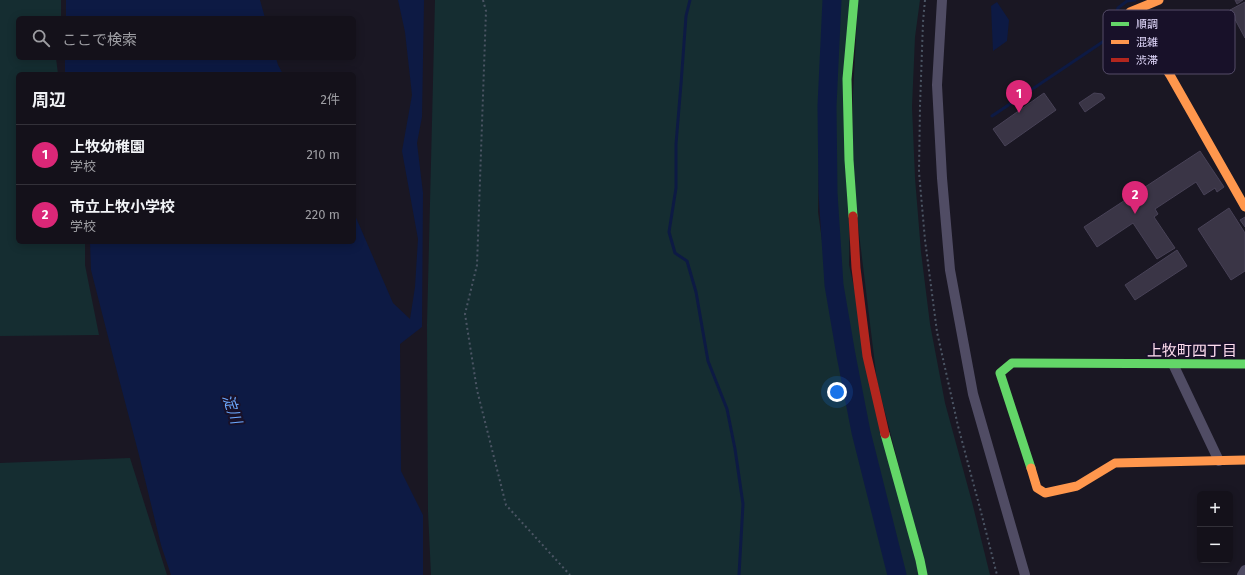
<!DOCTYPE html>
<html lang="ja">
<head>
<meta charset="utf-8">
<style>
  body { margin:0; font-family:"Fira Sans","Noto Sans JP",sans-serif; background:#211f27; color:#f1f3f6 }
  .controls { position:absolute; right:12px; bottom:12px; display:grid; overflow:hidden; border-radius:6px; box-shadow:0 2px 10px #0003 }
  .controls button { width:36px; height:36px; display:grid; place-items:center; padding:0; border:0; border-bottom:1px solid #333139; background:#14111a; color:#f1f3f6; font:20px sans-serif }
  .you { position:absolute; left:837px; top:392px; width:14px; height:14px; margin:-10px; border:3px solid #fff; border-radius:50%; background:#1a73e8; box-shadow:0 0 0 6px #1a73e833 }
  .badge { display:grid; place-items:center; width:26px; height:26px; border-radius:50%; background:#db2777; color:#fff; font-size:13px; font-weight:700 }
  .pin { position:absolute; translate:-50% -33px; filter:drop-shadow(0 1px 2px #0008) }
  .pin::after { content:''; position:absolute; top:21px; width:14px; height:12px; background:inherit; clip-path:polygon(0 0,100% 0,50% 100%) }
  .list { margin:0; padding:0; list-style:none }
  h2 { display:flex; justify-content:space-between; align-items:center; height:52px; margin:0; padding:0 16px; font-size:17px }
  h2 small { font-size:13px; font-weight:400; color:#9d9da2 }
  .list li { display:grid; grid-template-columns:26px 1fr auto; gap:12px; align-items:center; box-sizing:border-box; height:60px; padding:0 16px; border-top:1px solid #333139 }
  .list b { display:block; font-size:15px; white-space:nowrap }
  .list p { margin:0; font-size:13px; white-space:nowrap; color:#9d9da2 }
  .list em { font-size:13px; font-style:normal; color:#9d9da2 }
  .icon { flex:none; width:22px; height:22px; fill:none; stroke:currentColor; stroke-width:2; stroke-linecap:round; stroke-linejoin:round }
  .map { position:relative; flex:none; width:1245px; height:575px; overflow:hidden }
  .search { position:absolute; background:#14111a; box-shadow:0 2px 10px #0003; left:16px; top:16px; width:340px; height:44px; display:flex; align-items:center; gap:10px; box-sizing:border-box; padding:0 14px; border-radius:6px; color:#9d9da2; font-size:15px }
  .panel { position:absolute; background:#14111a; box-shadow:0 2px 10px #0003; left:16px; top:72px; width:340px; height:172px; border-radius:6px }
  .map>svg:first-child { display:block }
  .green { fill:#152d31 }
  .water { fill:#0d1a44 }
  .lines { fill:none; stroke-linecap:round; stroke-linejoin:round }
  .stream { stroke:#0d1a44; stroke-width:3 }
  .river { stroke:#0d1a44; stroke-width:19 }
  .building { fill:#3a3546; stroke:#484257 }
  .path { stroke:#4b5564; stroke-width:2; stroke-dasharray:2 3; stroke-linecap:butt }
  .street { stroke:#504c64; stroke-width:10 }
  .fast { stroke:#63d668; stroke-width:9 }
  .slow { stroke:#ff974d; stroke-width:9 }
  .jam { stroke:#b3261e; stroke-width:9 }
  .labels { text-anchor:middle; stroke-width:4; stroke-linejoin:round; paint-order:stroke }
  .neighbourhood-label { font-size:15px; fill:#fedcee; stroke:#181129 }
  .water-label { font-size:15px; font-style:italic; fill:#6ba7fc; stroke:#181129 }
  .key { fill:#181129; stroke:#554d69; stroke-width:1 }
  .key-label { font-size:11px; fill:#e3dafe }
</style>
</head>
<body>
<div class="map">
<svg width="1245" height="575" viewBox="0 0 1245 575">
  <rect width="100%" height="100%" fill="#1a1723"/>
  <path class="green" d="M0,0H61V18H18V58H56L58,74H18V242H85V265L99,335L0,336Z
    M435,0H827L820,77L818,212L834,325L863,467L890,575H431L428,512L427,325Z
    M836,0H851L849,265L919,575H902C895,548 888,520 881,493C875,473 868,453 864,432C832,291 821,144 836,0Z
    M858,0H920L915,37L912,107L915,178L921,252L930,324L945,403L972,502L990,575H927L877,381L853,184V94Z
    M130,458L167,575H0V463Z"/>
  <path class="water" d="M66,0H260L265,18H66Z
    M398,0H424L422,117L417,143L423,193L422,327L400,344L401,471L423,515V575H171L161,545L139,455L114,360L91,270L90,242H354V213L393,303L410,319L415,287L418,239L402,151L412,95L405,32Z
    M997,2L1009,20L1007,41L993,51L991,6Z
    M65,58H276L278,65L283,74H65Z"/>
  <g class="lines">
    <path class="stream" d="M690,0L686,16L681,84L676,144V188L669,232L675,253L687,261L696,292L708,361L727,409L735,449L743,504L739,575
      M992,116L1107,39L1118,8L1127,1L1135,0"/>
    <path class="river" d="M832,0L827,106L828,193L834,285L846,355L861,432L897,575"/>
  </g>
  <path class="building" d="M1235,0H1243L1237,4Z
    M1245,2V38L1230,10Z
    M1044,93L1056,110L1005,146L993,129Z
    M1094,93L1102,94L1105,98L1085,112L1079,103Z
    M1200,151L1224,187L1217,192L1215,188L1204,195L1196,182L1155,209L1158,214L1154,217L1175,248L1157,259L1133,223L1097,247L1084,227Z
    M1229,208L1245,233V271L1231,280L1198,229Z
    M1245,217V227L1240,220Z
    M1177,250L1187,266L1135,300L1125,285Z"/>
  <g class="lines">
    <path class="path" d="M483,0L486,11L477,265L465,314L477,390L506,505L570,575
      M925,0L923,22L920,106L919,172L925,240L937,332L958,426L981,512L997,575"/>
    <path class="street" d="M942,0L937,85L942,178L950,270L973,394L1025,575
      M1173,364L1219,461
      M1242,575L1245,570"/>
    <path class="fast" d="M853,216L849,160L847,79L854,0
      M885,434L920,560L923,575
      M1031,468L1000,373L1012,363L1245,364"/>
    <path class="slow" d="M1159,0L1130,12L1170,75L1245,207
      M1031,468L1037,488L1045,493L1077,486L1115,463L1245,460"/>
    <path class="jam" d="M853,216L856,268L867,356L885,434"/>
  </g>
  <g class="labels">
    <g class="neighbourhood-label">
      <text x="1192" y="356">上牧町四丁目</text>
    </g>
    <g class="water-label">
      <text transform="translate(232 409) rotate(71)" y="5">淀川</text>
    </g>
  </g>
  <rect x="1103" y="10" width="132" height="64" rx="6" class="key"/>
  <rect x="1111" y="22" width="18" height="4" fill="#63d668"/>
  <rect x="1111" y="40" width="18" height="4" fill="#ff974d"/>
  <rect x="1111" y="58" width="18" height="4" fill="#b3261e"/>
  <g class="key-label">
    <text x="1136" y="28">順調</text>
    <text x="1136" y="46">混雑</text>
    <text x="1136" y="64">渋滞</text>
  </g>
</svg>
<div class="controls">
<button>+</button>
<button>−</button>
</div>
<div class="you"></div>
<div class="pin badge" style="left:1019px;top:113px">1</div>
<div class="pin badge" style="left:1135px;top:214px">2</div>
<div class="search"><svg class="icon" aria-label="search" viewBox="0 0 24 24"><circle cx="10" cy="10" r="6"/><path d="M15 15l6 6"/></svg>ここで検索</div>
<section class="panel">
<h2>周辺<small>2件</small></h2>
<ul class="list">
<li><span class="badge">1</span><div><b>上牧幼稚園</b><p>学校</p></div><em>210 m</em></li>
<li><span class="badge">2</span><div><b>市立上牧小学校</b><p>学校</p></div><em>220 m</em></li>
</ul>
</section>
</div>
</body>
</html>
